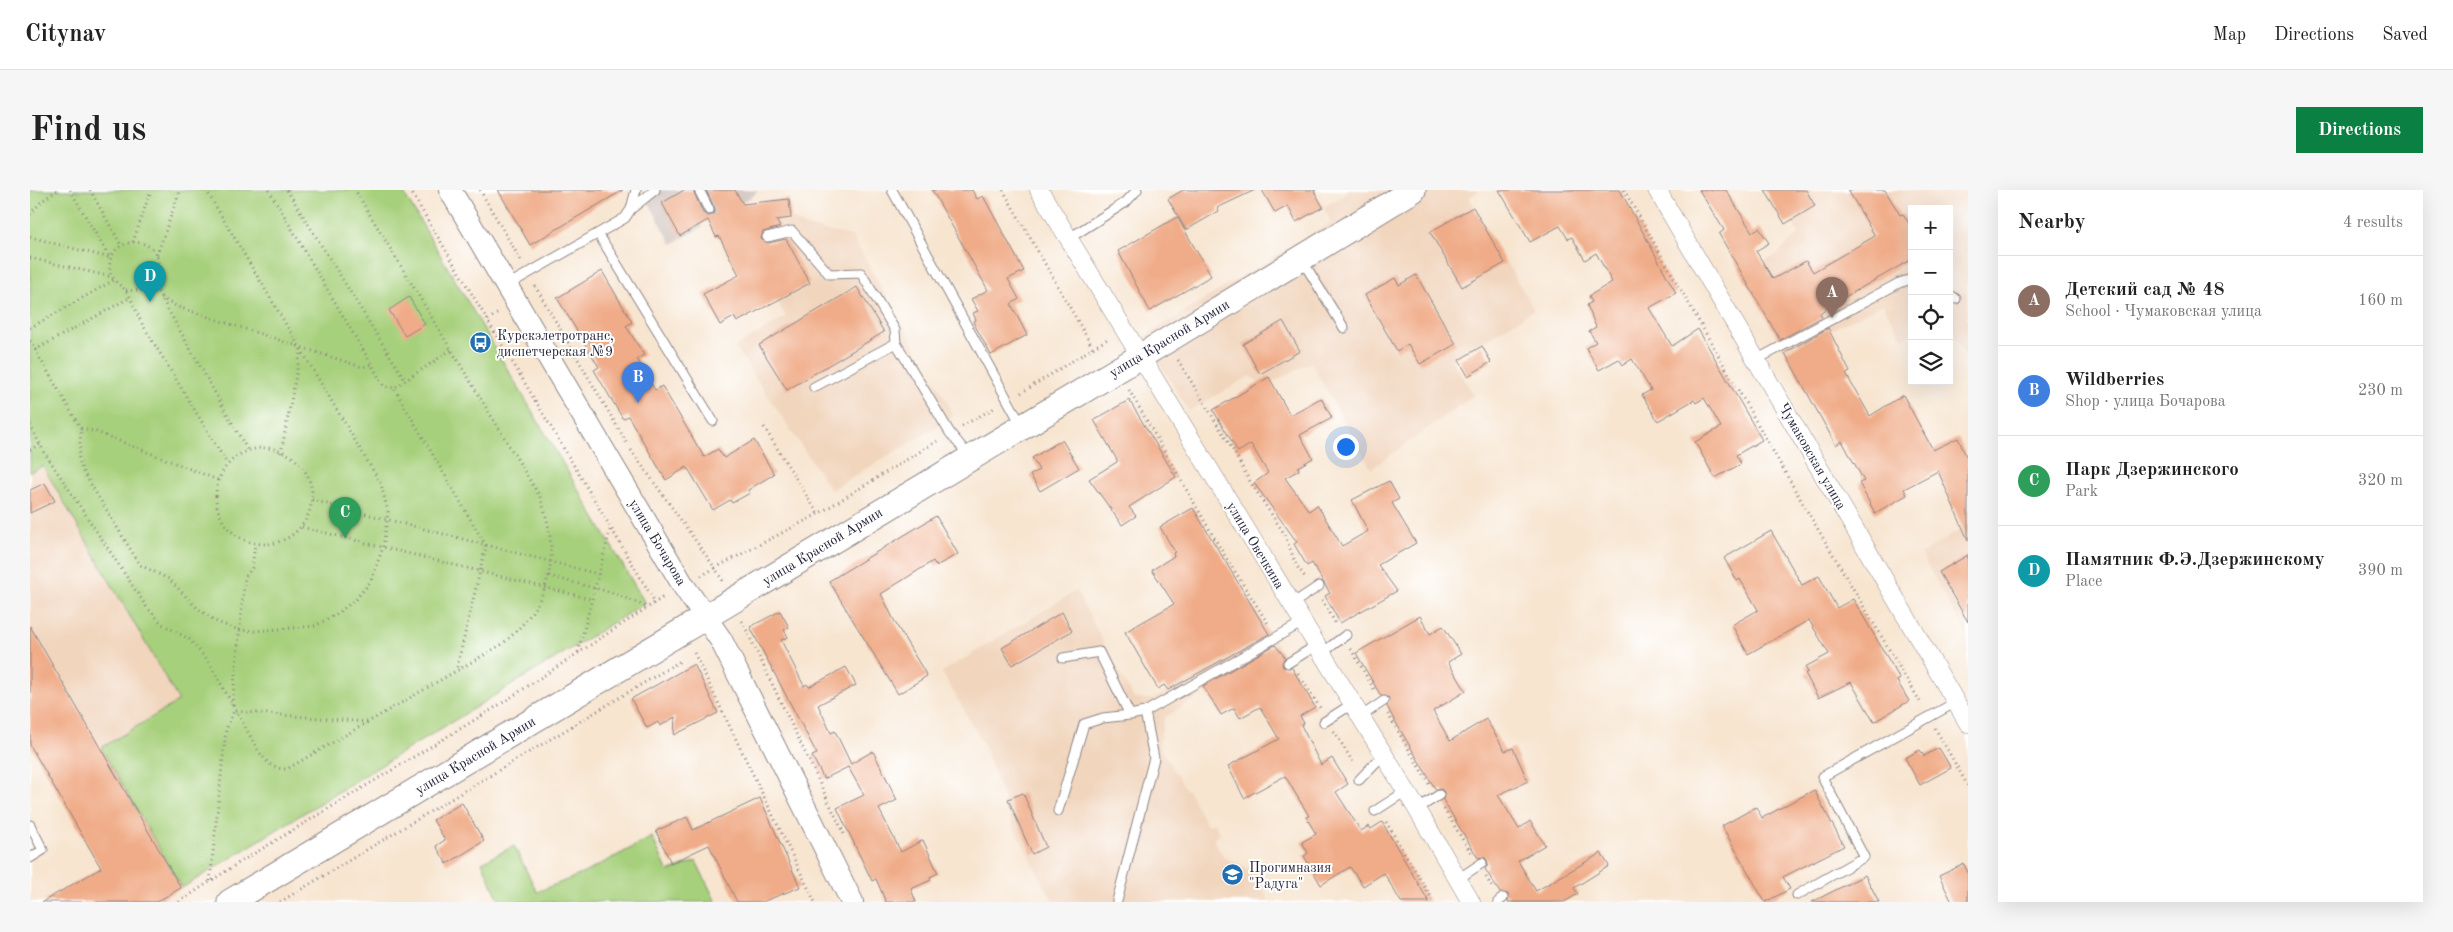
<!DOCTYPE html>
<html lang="en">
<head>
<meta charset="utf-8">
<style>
  body { margin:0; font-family:"Old Standard TT",serif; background:#f6f6f6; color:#222 }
  .controls { position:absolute; right:15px; top:15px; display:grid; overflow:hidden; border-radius:0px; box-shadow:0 5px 20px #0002 }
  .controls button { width:45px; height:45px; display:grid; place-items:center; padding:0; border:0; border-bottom:1px solid #e0e0e0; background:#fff; color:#222; font:25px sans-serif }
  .you { position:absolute; left:1315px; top:256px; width:18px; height:18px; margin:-12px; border:4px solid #fff; border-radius:50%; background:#1a73e8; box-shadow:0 0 0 8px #1a73e833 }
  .badge { display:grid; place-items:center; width:32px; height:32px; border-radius:50%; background:#0b8043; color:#fff; font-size:16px; font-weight:700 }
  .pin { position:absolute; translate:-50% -41px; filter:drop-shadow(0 1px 2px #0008) }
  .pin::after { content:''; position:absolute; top:26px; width:18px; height:15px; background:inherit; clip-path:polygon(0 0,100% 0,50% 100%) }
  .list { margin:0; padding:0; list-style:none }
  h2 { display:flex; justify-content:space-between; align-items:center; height:65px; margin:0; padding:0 20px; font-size:21px }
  h2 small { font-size:16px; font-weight:400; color:#767676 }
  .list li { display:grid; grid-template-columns:32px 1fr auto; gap:15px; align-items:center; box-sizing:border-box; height:90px; padding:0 20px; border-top:1px solid #e0e0e0 }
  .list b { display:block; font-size:19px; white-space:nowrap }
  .list p { margin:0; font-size:16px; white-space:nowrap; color:#767676 }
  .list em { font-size:16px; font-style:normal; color:#767676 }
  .icon { flex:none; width:28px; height:28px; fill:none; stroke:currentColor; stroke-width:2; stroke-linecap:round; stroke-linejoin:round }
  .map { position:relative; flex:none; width:1938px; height:712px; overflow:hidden; border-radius:0px }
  header { display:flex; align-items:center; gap:30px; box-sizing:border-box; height:70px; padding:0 25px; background:#fff; border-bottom:1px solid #e0e0e0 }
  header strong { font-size:24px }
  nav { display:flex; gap:28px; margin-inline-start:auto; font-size:18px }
  .intro { display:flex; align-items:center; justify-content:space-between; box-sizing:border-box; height:120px; padding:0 30px }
  h1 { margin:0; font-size:35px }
  .button { padding:12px 22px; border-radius:0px; background:#0b8043; color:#fff; font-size:18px; font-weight:700 }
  main { display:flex; gap:30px; padding:0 30px }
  aside { flex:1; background:#fff; border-radius:0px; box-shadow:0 5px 20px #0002 }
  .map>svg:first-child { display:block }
  .built { fill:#f1d5bd }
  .industrial { fill:#cec1ba }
  .green { fill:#a7d07b; stroke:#64795b }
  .building { fill:#f0ac88 }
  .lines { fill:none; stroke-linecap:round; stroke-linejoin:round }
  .service-casing { stroke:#8c8486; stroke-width:11 }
  .minor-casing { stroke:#8c8486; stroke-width:19 }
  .tertiary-casing { stroke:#8c8486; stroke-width:24 }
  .secondary-casing { stroke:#8c8486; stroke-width:27 }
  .path { stroke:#8c8486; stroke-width:3; stroke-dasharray:1 4; stroke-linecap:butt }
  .service { stroke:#fff; stroke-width:9 }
  .minor { stroke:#fff; stroke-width:18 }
  .tertiary { stroke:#fff; stroke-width:22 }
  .secondary { stroke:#fff; stroke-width:25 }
  .labels { text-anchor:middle; stroke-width:4; stroke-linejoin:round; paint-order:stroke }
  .poi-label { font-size:14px; fill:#22223b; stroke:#fff; text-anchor:start }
  .street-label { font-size:14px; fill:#22223b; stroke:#fff }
</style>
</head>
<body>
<header>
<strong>Citynav</strong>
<nav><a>Map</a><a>Directions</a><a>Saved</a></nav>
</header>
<div class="intro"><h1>Find us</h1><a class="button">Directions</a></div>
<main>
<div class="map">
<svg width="1938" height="712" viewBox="0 0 1938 712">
  <rect width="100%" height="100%" fill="#fff"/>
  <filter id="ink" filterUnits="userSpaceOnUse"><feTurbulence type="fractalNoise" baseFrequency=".02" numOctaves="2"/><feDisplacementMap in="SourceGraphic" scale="10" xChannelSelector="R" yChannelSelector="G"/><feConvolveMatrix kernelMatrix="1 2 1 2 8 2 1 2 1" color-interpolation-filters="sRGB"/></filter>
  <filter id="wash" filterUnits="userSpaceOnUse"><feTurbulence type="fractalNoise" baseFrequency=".0096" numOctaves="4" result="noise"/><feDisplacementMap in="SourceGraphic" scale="20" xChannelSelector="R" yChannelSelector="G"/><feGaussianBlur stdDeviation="1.12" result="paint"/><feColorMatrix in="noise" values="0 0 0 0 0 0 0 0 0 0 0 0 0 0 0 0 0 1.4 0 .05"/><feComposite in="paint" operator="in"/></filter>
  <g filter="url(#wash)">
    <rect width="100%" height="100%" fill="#f7e5d0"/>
    <path class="built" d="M1316,0H1450L1439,7L1504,120L1421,170L1444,205L1341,279L1281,172L1234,197L1220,186L1159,221L1113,147L1301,32L1293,17L1318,3Z
      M1735,0H1938V171L1919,137V19H1882V143L1873,149L1853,114L1755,163L1710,79L1726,78L1747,64L1769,44L1761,31L1755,34Z
      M715,12L718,18L737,31L761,28L776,37L822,46L917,211L923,227L801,300L705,157L756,127L724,70L706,18Z
      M13,275L149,512L71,558L0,435V282Z
      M1938,335V448L1891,364Z
      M1046,401L1104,509H1124L1236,440L1249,457L1134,528L1129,556L1156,600L1159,601L1177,636L1184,633L1190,644L1183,649L1194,668L1223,681L1230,689L1239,712H1023L984,637L954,555L912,482Z"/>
    <path class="industrial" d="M618,0H728L723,6L671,33L673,37L642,54L618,11Z"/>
    <path class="green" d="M0,0H372L615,413L152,698L71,558L149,511L13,276L0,282Z
      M622,647L638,682L666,671L686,712H470L452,672L484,656L507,702L554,683Z"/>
    <g id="blocks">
      <path class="building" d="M468,0H593L500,55Z
        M654,0H663L673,23L678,26L684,24L685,20L676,0H705L713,14L759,9L761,28L746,30L750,37L733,42L731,49L738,53L756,49L780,93L707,132L704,127L690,135L673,104L709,85L689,46L686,47L678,30L650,46L632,13Z
        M902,0H942L947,9L953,6L994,81L978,89L989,109L981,114L997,145L961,165L943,132L946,130L943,123L948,121L941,109L958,100Z
        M1153,0H1225L1187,18L1189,21L1156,40L1138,9Z
        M1232,0H1286L1284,1L1293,17L1266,32L1258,16L1245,23Z
        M1469,0H1590L1646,103L1619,118L1642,156L1668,139L1732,250L1706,265L1711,274L1685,288L1665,252L1691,237L1674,208L1666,213L1664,210L1628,231L1612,205L1621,200L1602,169L1593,175L1589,169L1569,180L1556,158L1566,152L1559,141L1566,137L1557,115L1562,112L1559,106L1582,92L1566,63L1555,70L1542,47L1538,49L1530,36L1500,52Z
        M1669,0H1696L1722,42L1729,38L1739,53L1726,61L1743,89L1776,71L1783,82L1845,46L1818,0H1855L1870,25L1873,24L1882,38V69L1801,115L1790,123L1792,127L1750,150L1689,44L1694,40Z
        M1735,0H1776L1785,16L1755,34Z
        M1443,17L1475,73L1432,97L1400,42Z
        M1147,27L1181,86L1120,121L1088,61Z
        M572,81L602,132L596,136L614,165L607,169L625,200L632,196L674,267L688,259L694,268L724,250L744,284L718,300L720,303L702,313L700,310L683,320L657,277L636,290L598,226L593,229L564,180L569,177L527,108Z
        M1386,85L1426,154L1390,174L1378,154L1367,161L1335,105L1365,88L1369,95Z
        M827,97L854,142L757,200L729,155Z
        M379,107L395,134L375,146L359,120Z
        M1253,131L1270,161L1230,184L1213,154Z
        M1798,138L1820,182L1816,184L1840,226L1873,205L1903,260L1928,248L1938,270V350L1908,281L1874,299L1877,305L1845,323L1829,293L1834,291L1812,251L1806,255L1755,163Z
        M1452,156L1461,172L1438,186L1429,170Z
        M1239,187L1260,225L1291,208L1302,228L1270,245L1283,268L1268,277L1269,280L1255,288L1279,321L1287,315L1312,356L1338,341L1322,310L1359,291L1369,309L1362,313L1386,353L1348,375L1367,401L1310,433L1295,406L1300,403L1282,373L1277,376L1264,354L1267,352L1224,293L1238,283L1221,254L1208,262L1183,220Z
        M1099,210L1146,287L1099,317L1106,326L1092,335L1059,289L1087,272V270L1064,230Z
        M1032,250L1049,278L1010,301L1000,285L1009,280L1002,268Z
        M15,293L25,311L0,323V300Z
        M1163,318L1239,444L1138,500L1134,495L1128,499L1095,442L1144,414L1122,380L1144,366L1143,363L1145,362L1130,337Z
        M906,326L928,364L906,376L903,371L851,404L867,436L897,486L868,504L799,391Z
        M1741,341L1772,395L1789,386L1807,418L1823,409L1870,489L1867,491L1879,511L1844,532L1821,492L1788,508L1775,483L1778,482L1775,477L1799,464L1779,430L1718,464L1702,435L1728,420L1710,389L1707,391L1694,368Z
        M1938,365V432L1909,382Z
        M750,421L759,437L754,440L758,447L751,450L774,496L777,494L779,497L816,477L826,495L788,515L801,543L805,541L821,574L843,561L867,610L849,619L871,662L893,650L908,683L900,687L901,690L881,699L886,712H856L846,689L842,691L807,618L834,605L818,577L794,589L782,566L787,564L720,437Z
        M1032,422L1042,441L982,475L972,458Z
        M1390,426L1400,444L1413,436L1431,464L1418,472L1436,501L1403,521L1420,551L1456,529L1475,561L1483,558L1498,591L1468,605L1489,639L1500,631L1515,655L1488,671L1506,701L1571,663L1579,676L1544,698L1548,704L1534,712H1478V704L1470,703L1455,679L1458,675L1457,670L1454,667L1448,668L1413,610L1414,602L1411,599L1406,600L1362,526L1357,516L1359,508L1351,506L1326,463Z
        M0,436L151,698L126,712H12L71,678L0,555Z
        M1245,455L1255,467L1252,473L1253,477L1262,478L1285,517L1270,526L1274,533L1271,535L1291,575L1302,568L1318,594L1306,602L1331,641L1339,636L1341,639L1352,632L1399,712H1371L1354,683L1333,696L1320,677L1291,695L1274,666L1278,663L1272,652L1286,644L1276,627L1279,626L1255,586L1214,608L1198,576L1249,549L1230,517L1210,528L1204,518L1191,525L1173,496Z
        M664,474L688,523L644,545L645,527L630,536L628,532L617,538L601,509Z
        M1909,558L1921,578L1890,595L1875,568L1890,560L1894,566Z
        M1784,600L1814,656L1753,687L1760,699L1735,712L1692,636L1726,617L1732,628Z
        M993,603L1016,657L1002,664L978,609Z
        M730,608L770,697L732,712H707L679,655L641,673L626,641L657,627L663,640Z
        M432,613L454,651L417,674L406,656L415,650L403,630Z
        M1934,674L1938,683V712H1922L1909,686Z
        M1835,685L1849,712H1782Z"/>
    </g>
  </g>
  <g filter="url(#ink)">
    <use href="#blocks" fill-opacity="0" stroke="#8c8486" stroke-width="1"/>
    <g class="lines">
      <defs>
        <path id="service" d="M669,0L679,20
          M862,0L992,236
          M601,19L625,0
          M569,45L683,231
          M737,47L762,41L799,84L831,83L865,140L866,153
          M1038,49L1096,12L1107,0
          M1272,70L1314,138
          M476,96L595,28L601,19L606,0
          M1919,104L1926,109
          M1726,170L1869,93L1882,89
          M784,197L866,153L920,243L940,267
          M1262,414L1289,396
          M1292,463L1316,445
          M1033,468L1069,462L1100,525L1115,522L1273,432
          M1258,473L1287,455
          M1330,527L1354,511
          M1294,532L1322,514
          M1329,590L1353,565
          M1387,619L1409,605
          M1028,621L1054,534L1073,528L1100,525
          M1345,621L1376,601
          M0,635L13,660L0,668
          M1428,689L1452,673
          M1767,705L1834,667L1792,587L1926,512
          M1087,711L1124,568L1115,522
          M1468,712L1473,708"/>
        <path id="minor" d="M1009,0L1387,619L1441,712
          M1627,0L1938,533"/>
        <path id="tertiary" d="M420,0L653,395L691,450L822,712"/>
        <path id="secondary" d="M200,712L1136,151L1383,0"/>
      </defs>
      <use href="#service" class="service-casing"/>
      <use href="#minor" class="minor-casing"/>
      <use href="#tertiary" class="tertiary-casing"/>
      <use href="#secondary" class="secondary-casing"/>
      <path class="path" d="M40,0L80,68
        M60,0L91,55
        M239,0L354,196L364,198
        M257,0L375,190
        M380,0L625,412
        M450,0L491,71
        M973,0L1063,158
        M1594,0L1776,319L1892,515
        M0,24L11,12L27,0
        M0,47L80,68
        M103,52L121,0
        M127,65L150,0
        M0,68L82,87
        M123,93L218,261
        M505,96L598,255
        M96,100C134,106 139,60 111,53C94,49 77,62 80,80C82,92 89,93 95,100C102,107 108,128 114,137C142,183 170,228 197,274
        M131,108L148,117L332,177L342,175
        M458,130L468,123
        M0,138L84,90
        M0,151L51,239L49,268L52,280L110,375L139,389L167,418L187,432L209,440L225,441L285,436L308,423L326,409L341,391L353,357L358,322L351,294L176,0
        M5,160L99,108
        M421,160L364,198L456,356L426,481
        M1148,170L1203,260L1219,290L1255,345L1266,375L1276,388
        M1099,200L1193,363L1239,435
        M991,203L1079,148
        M0,235L14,262L116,416L132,434L159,449L178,471L228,560C236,572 242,579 257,579L471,455C522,413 532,367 510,307L325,0
        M932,236L966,217
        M734,237L788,324
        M51,239L64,241L188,290
        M186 306a48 48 0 1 1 96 0a48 48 0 1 1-96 0Z
        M0,260L10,254
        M601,260L685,378L788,324L907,251
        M251,263L271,159
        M282,310L568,384
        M272,337L561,409
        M519,386L580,402L617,417
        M671,386L685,378L693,391
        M1292,410L1306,434
        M712,431L815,646
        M1321,459L1345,501
        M548,462L581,337
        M664,463L785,712
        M1268,483L1290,518
        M202,515L215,387L222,378L225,354
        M1358,524L1399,594
        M1905,538L1938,596
        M1304,541L1324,574
        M1414,619L1441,663
        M1356,632L1404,712
        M1456,687L1463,699
        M180,691L196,539L204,521L337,532
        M149,712L207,674L466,517L635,406
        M250,712L652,470"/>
      <use href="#service" class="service"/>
      <use href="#minor" class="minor"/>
      <use href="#tertiary" class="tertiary"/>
      <use href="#secondary" class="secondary"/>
    </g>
  </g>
  <defs>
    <symbol id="bus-disc" viewBox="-11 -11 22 22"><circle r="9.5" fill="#1f6fb2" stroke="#fff"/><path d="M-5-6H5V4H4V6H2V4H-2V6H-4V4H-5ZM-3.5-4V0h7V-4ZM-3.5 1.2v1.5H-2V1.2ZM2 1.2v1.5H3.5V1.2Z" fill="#fff"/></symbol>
    <symbol id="school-disc" viewBox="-11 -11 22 22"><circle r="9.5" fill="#1f6fb2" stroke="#fff"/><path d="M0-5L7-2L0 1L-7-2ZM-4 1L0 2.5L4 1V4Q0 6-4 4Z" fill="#fff"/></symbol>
  </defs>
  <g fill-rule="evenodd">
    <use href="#bus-disc" x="438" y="140" width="25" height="25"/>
    <use href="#school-disc" x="1190" y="672" width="25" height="25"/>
  </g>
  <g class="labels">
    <g class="poi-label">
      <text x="467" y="150">Курскэлетротранс,<tspan x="467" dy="16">диспетчерская №9</tspan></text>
      <text x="1219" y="682">Прогимназия<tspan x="1219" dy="16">"Радуга"</tspan></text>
    </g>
    <g class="street-label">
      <text transform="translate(1139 148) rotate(-31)" y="5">улица Красной Армии</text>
      <text transform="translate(1783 266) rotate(60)" y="5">Чумаковская улица</text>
      <text transform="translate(628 352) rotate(59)" y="5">улица Бочарова</text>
      <text transform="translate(1226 355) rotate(59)" y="5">улица Овечкина</text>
      <text transform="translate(792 356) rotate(-31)" y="5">улица Красной Армии</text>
      <text transform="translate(445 565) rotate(-31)" y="5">улица Красной Армии</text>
    </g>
  </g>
</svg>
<div class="controls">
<button>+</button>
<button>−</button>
<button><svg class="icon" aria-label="locate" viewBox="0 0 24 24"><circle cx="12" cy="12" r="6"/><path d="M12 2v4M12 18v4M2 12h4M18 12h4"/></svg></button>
<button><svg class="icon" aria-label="layers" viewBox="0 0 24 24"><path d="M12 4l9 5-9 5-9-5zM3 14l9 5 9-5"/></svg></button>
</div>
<div class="you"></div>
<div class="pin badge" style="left:1802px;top:128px;background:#8d6e63">A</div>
<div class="pin badge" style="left:608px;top:213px;background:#3f7fe0">B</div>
<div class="pin badge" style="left:315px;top:348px;background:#2e9e5b">C</div>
<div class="pin badge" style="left:120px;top:112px;background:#0f9aa8">D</div>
</div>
<aside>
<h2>Nearby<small>4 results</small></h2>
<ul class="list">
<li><span class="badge" style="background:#8d6e63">A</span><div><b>Детский сад № 48</b><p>School · Чумаковская улица</p></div><em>160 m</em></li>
<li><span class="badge" style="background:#3f7fe0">B</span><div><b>Wildberries</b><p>Shop · улица Бочарова</p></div><em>230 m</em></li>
<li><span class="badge" style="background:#2e9e5b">C</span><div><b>Парк Дзержинского</b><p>Park</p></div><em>320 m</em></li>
<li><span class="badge" style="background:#0f9aa8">D</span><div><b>Памятник Ф.Э.Дзержинскому</b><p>Place</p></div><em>390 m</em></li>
</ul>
</aside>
</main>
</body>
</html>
